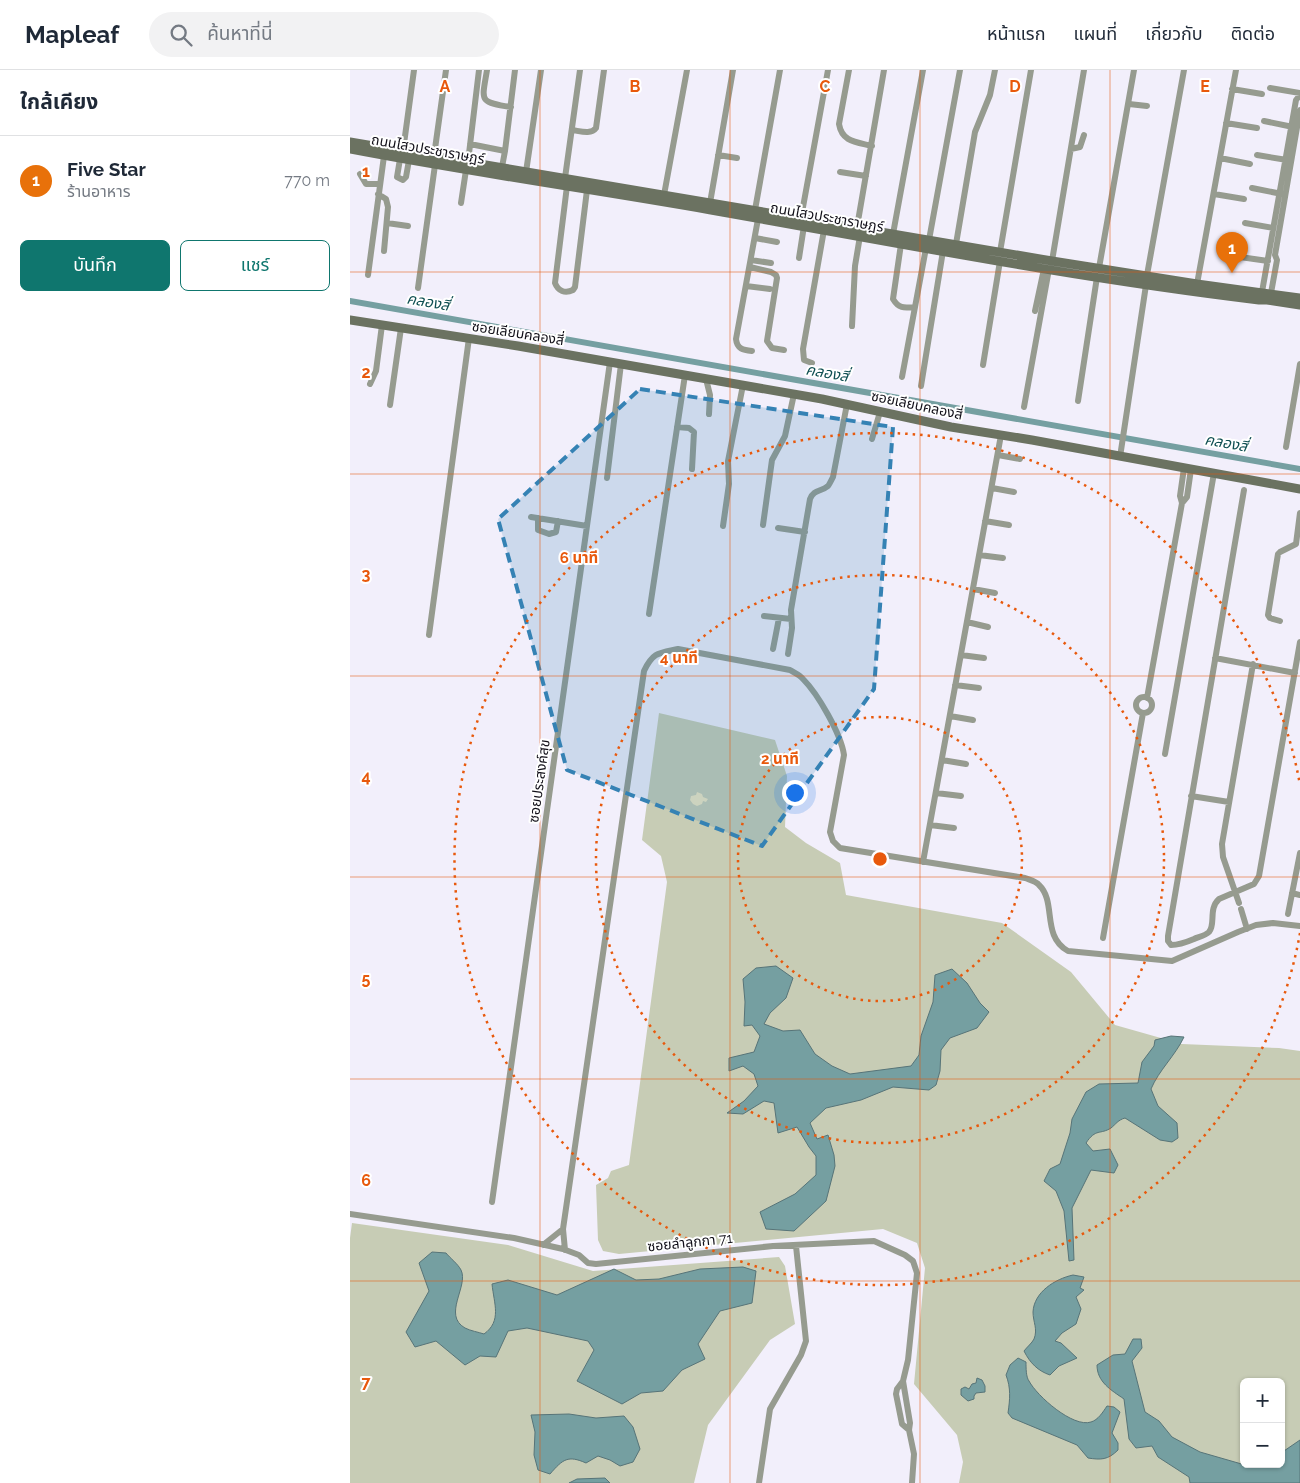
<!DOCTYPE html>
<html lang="th">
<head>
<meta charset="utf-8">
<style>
  body { margin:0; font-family:Raleway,"Noto Sans Thai",sans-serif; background:#f2f2f3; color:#1f2937 }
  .controls { position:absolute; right:15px; bottom:15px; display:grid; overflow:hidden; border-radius:8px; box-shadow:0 1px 4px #0004 }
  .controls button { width:45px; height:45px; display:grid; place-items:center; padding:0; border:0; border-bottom:1px solid #e0e1e3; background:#fff; color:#1f2937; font:25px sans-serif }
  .you { position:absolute; left:444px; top:722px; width:18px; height:18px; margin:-12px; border:4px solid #fff; border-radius:50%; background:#1a73e8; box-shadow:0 0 0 8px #1a73e833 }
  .badge { display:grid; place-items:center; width:32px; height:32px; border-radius:50%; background:#0f766e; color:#fff; font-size:16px; font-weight:700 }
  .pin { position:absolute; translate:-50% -41px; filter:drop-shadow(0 1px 2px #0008) }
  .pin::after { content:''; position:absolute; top:26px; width:18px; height:15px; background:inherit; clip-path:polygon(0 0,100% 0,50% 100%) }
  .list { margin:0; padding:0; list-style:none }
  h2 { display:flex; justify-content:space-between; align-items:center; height:65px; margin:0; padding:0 20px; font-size:21px }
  h2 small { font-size:16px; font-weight:400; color:#747a83 }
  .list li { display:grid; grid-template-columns:32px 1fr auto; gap:15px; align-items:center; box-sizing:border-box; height:90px; padding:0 20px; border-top:1px solid #e0e1e3 }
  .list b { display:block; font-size:19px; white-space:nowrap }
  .list p { margin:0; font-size:16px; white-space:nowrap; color:#747a83 }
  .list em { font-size:16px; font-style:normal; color:#747a83 }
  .actions { display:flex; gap:10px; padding:15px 20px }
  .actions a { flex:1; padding:11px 0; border:1px solid #0f766e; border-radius:8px; text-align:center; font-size:18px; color:#0f766e }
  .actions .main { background:#0f766e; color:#fff }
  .icon { flex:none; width:28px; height:28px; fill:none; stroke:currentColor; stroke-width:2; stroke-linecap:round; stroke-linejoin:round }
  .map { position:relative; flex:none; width:950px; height:1413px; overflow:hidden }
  header { display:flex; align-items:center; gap:30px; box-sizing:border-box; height:70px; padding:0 25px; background:#fff; border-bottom:1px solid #e0e1e3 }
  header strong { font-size:24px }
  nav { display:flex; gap:28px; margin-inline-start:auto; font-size:18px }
  .search { width:350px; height:45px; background:#f2f2f3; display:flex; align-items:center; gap:12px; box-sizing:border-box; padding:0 18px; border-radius:28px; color:#747a83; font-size:19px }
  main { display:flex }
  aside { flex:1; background:#fff }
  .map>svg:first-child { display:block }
  .green { fill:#c7ccb5; fill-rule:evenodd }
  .sand { fill:#f2e8c2 }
  .water { fill:#759fa1; stroke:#577478 }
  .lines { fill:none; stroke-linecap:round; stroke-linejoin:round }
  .canal { stroke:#759fa1; stroke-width:6 }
  .street { stroke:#969b8f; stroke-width:6 }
  .secondary { stroke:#6b7261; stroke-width:9 }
  .marked { fill:#3582b4; fill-opacity:0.2; stroke:#3582b4; stroke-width:4; stroke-dasharray:10 6; stroke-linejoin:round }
  .grid { fill:none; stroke:#e8590c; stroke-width:1; stroke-opacity:0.55 }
  .ring { fill:none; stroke:#e8590c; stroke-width:2.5; stroke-dasharray:2.5 5 }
  .labels { text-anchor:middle; stroke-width:4; stroke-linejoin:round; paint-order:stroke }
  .street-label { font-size:14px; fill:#110f18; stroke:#fff }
  .water-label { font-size:15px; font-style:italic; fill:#0f4f52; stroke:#fff }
  .grid-label { font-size:16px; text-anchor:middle; font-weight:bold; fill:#e8590c; stroke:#fff; stroke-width:4; stroke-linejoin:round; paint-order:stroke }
  .centre { fill:#e8590c; stroke:#fff; stroke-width:2.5 }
  .ring-label { font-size:15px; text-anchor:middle; font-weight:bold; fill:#e8590c; stroke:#fff; stroke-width:4; stroke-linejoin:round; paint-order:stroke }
</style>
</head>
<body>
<header>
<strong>Mapleaf</strong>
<div class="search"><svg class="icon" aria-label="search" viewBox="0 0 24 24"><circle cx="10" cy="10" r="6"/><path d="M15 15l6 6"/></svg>ค้นหาที่นี่</div>
<nav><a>หน้าแรก</a><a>แผนที่</a><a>เกี่ยวกับ</a><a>ติดต่อ</a></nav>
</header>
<main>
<aside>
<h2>ใกล้เคียง<small></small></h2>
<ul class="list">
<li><span class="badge" style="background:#e8710a">1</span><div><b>Five Star</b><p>ร้านอาหาร</p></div><em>770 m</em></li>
</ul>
<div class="actions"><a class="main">บันทึก</a><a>แชร์</a></div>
</aside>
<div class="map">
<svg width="950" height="1413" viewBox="0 0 950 1413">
  <rect width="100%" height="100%" fill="#f2effb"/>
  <path class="green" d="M309,643L425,670L437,706L435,757L456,773L490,793L496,825L652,853L721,902L765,955L832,974L929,978L950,981V1413H609L613,1392L607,1365L564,1314L575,1198L567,1173L533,1159L269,1184L253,1181L248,1170L246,1115L258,1108L261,1101L279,1095L317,812L311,786L292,770ZM894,1312H931V1394H894Z
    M2,1153L158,1175L243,1201L429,1187L435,1196L445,1254L420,1270L358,1355L344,1413H0V1168Z"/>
  <path class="sand" d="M347,722L352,724L353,727L358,729L356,732L353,731L352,734L347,736L343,734L340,730L341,726L346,725Z"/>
  <path class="water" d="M426,896L443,908L436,928L420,943L414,954L433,961L450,960L465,984L482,996L500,1004L561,996L569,985L571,966L583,932L585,905L602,899L617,913L630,933L639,942L627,958L600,968L591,980L590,1001L586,1015L579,1020L543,1017L511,1030L476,1038L460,1053L467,1069L478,1065L484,1085L485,1096L476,1131L444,1161L416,1159L410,1142L445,1124L466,1105V1086L459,1077L447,1057L428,1063L424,1033L414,1031L393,1044L377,1043L394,1031L408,1016L404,1004L393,996L379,1001V988L404,982L410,966L402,955L394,956L395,932L393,909L406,898Z
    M821,966L834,967C825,986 809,1000 801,1019L808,1036L827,1053L828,1068L822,1072L810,1070L775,1048C768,1050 766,1054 761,1058C750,1065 746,1058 736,1073L743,1081L760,1079L768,1095L764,1103L741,1100L722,1138L724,1190L719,1191L714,1141L706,1121L694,1111L700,1099L710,1094L720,1063L722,1049L736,1022L749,1014L788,1013L792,992L804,976L805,970Z
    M82,1182L96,1183C100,1188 108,1194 111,1200C119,1216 92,1245 115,1258C121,1261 128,1262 134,1264C152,1251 144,1234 142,1214L158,1210L207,1225L264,1199L286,1210L309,1209L350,1199L393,1197L406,1201L402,1233L370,1241L348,1274L355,1289L332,1300L313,1321L291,1323L272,1334L227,1311L244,1280L238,1271L177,1258L158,1261L146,1287L130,1286L115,1295L86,1271L65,1277L56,1262L79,1221L69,1193Z
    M723,1205L734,1207L730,1218L734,1220L726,1227L731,1239L726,1254L712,1263L705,1271L711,1273L727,1288L709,1296L700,1305C688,1301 680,1293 674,1281C677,1277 682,1273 684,1269C688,1259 683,1252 683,1242C684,1222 705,1209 723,1205Z
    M783,1269H791L792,1278L782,1291L795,1342L809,1351L822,1367L850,1382L902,1397L911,1394H931V1383L950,1370V1413H840L839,1407L808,1387L802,1376L786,1378L779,1369L774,1329C761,1320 747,1312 747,1295L763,1285L775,1284Z
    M668,1288L676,1292C676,1298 676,1307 679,1311C687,1326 723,1358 741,1352C748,1350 753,1342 757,1336L764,1337L770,1342L762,1363L768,1373V1380C758,1390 751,1390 738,1388L727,1375L662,1348L658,1343C660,1329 661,1318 656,1305L660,1295Z
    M627,1308L632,1310L635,1316V1322L626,1323L624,1326V1329L618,1331L611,1325V1319L615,1317L619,1319L622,1314L626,1313Z
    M219,1344L246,1348L274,1346L283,1357L290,1379L283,1392L270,1396L260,1390L248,1386L236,1393C218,1385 213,1389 200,1404L188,1400L184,1385L185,1362L181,1345Z
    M255,1408L260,1413H219L227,1409Z"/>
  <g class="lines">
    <path class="canal" d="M0,231L950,399"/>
    <path class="street" d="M137,0C132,31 128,32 161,37
      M499,0L489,54C492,72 506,72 522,76
      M920,18L950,23
      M882,19L912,24
      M779,34L797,36
      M914,51L943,57
      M876,53L907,58
      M222,60C230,61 241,65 246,58L254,0
      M120,74L155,81L165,0
      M721,79L730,77L734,65
      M53,81L64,0
      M368,85L387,88
      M907,85L937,90
      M84,86L96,0
      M870,88L900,94
      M50,89L47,107L53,110L56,107L59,90
      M118,92L129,0
      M152,97L155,81
      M176,102L191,0
      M490,102L516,106
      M10,104L16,114H29
      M215,108L230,0
      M217,116L205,213C208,221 215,224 223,220L225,217L237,120
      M902,118L932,124
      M28,124L36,129L38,137L34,181
      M864,124L894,129
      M314,125L337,0
      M111,133L116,100
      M360,133L383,0
      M405,140L430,0
      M451,148L478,0
      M37,153L58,156
      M895,153L923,158
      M507,157L534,0
      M543,164L573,0
      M405,168L427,172
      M579,170L610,0
      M551,174L543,229C549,239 554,238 565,237L576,178
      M606,174L625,62L640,25L645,0
      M650,182L681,0
      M890,187L918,191
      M449,188L454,156
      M401,190L421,193
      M702,191L734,0
      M400,197L421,202L426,205L427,208L417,271L422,278L434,280
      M749,198L784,0
      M18,205L34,86
      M797,205L834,0
      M847,214L886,0
      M396,216L420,219
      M68,218L85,95
      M912,222L946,30L950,25
      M921,223L927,190L925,185L950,40
      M685,241L694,199
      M502,256L505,196L510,166
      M402,281C393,280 387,279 386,269L408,149
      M462,293L454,290L453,279L474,160
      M633,295L650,191
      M552,307L565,237
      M356,309L360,325L359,344
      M20,314L26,301L32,255
      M571,316L593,181
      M728,331L747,207
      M40,335L51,258
      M674,337L699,199
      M327,357L339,358L344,362L342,399
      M522,369L530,342
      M936,377L950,294
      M648,385L670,389
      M770,387L796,215
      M834,398L830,426L832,433L837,427L841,399
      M257,408L271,294
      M642,418L664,422
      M894,420L818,866V871L821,875C829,875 837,872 844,869C848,867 855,866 859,862C866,854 858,839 869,829L904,814L909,806L950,572
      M181,447L237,456
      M188,448V460L199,464L206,462L208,451
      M635,451L659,455
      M413,455L422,390L435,366L444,324
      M373,456L379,414L378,391L393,315
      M428,458L455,462
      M629,485L653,488
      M623,519L645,523
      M299,544L335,305
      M414,546L441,549
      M930,551L920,548L918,545L928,484L930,482L946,474L950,443
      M617,552L638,557
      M79,565L119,268
      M423,579L429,548
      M438,584L442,558L441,540L460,429C464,419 471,422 478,416C479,415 482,409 483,407L497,334
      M611,585L634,588
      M865,588L945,603
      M605,615L629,618
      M786 635a8 8 0 1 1 16 0a8 8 0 1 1-16 0Z
      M797,628L832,433
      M600,646L623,650
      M815,684L864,403
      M592,690L616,694
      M586,723L611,726
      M841,726L879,732
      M580,755L604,758
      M573,792L651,365
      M942,823L950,825
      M889,833L873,787L872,774L903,594
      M891,839L897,859
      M938,844L950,783
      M753,868L793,643
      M142,1132L260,292
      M0,1144L164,1168L213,1179L229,1185L238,1193L246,1194L423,1176L524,1171L555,1185L563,1191L567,1203L558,1290L553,1311L547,1319L546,1324L552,1354L559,1360
      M213,1159L294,601C303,582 309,583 328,579L440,600C445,603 450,605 453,609C468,624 491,664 494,685L480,762L483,771L490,778L675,808C680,810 686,811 689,815C707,832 691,866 718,881L822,891L888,862L906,855L923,853L950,856
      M193,1175L213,1159L215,1180
      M553,1311L560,1353L559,1360L564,1384L562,1413
      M409,1413L420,1339L451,1285L456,1271L446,1176"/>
    <path class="secondary" d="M0,72L702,191L847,214L950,228
      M0,79C120,102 241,119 361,140C543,172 725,208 909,230H917L950,235
      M0,250L168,276L472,329L601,357L682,370L950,419"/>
  </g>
  <path class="marked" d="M290,319L543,357L524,619L412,776L217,700L148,449Z"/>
  <path class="grid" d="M190,0V1413M380,0V1413M570,0V1413M760,0V1413M0,202H950M0,404H950M0,606H950M0,807H950M0,1009H950M0,1211H950"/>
  <g class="ring">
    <circle cx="530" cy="789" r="142"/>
    <circle cx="530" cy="789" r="284"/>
    <path d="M950 863A426 426 0 1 1 950 715"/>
  </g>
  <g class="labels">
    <g class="street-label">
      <text transform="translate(78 79) rotate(10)" y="5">ถนนไสวประชาราษฎร์</text>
      <text transform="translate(477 147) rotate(10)" y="5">ถนนไสวประชาราษฎร์</text>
      <text transform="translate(168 263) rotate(9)" y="5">ซอยเลียบคลองสี่</text>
      <text transform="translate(567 335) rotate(12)" y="5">ซอยเลียบคลองสี่</text>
      <text transform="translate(189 711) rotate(-82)" y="5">ซอยประสงค์สุข</text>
      <text transform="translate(340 1172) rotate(-6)" y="5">ซอยลำลูกกา 71</text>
    </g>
    <g class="water-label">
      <text transform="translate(78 232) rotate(10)" y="5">คลองสี่</text>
      <text transform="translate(477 303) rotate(10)" y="5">คลองสี่</text>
      <text transform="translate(876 373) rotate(10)" y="5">คลองสี่</text>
    </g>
  </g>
  <g class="grid-label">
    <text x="95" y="22">A</text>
    <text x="285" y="22">B</text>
    <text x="475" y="22">C</text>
    <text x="665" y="22">D</text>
    <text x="855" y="22">E</text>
    <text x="16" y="107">1</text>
    <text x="16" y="308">2</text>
    <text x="16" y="510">3</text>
    <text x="16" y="712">4</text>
    <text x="16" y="914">5</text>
    <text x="16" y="1116">6</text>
    <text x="16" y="1318">7</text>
  </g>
  <circle cx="530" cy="789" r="8" class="centre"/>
  <g class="ring-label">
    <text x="229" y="493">6 นาที</text>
    <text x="329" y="593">4 นาที</text>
    <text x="430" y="694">2 นาที</text>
  </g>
</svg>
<div class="controls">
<button>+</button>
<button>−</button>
</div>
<div class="you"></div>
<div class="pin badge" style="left:882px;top:203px;background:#e8710a">1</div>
</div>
</main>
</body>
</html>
